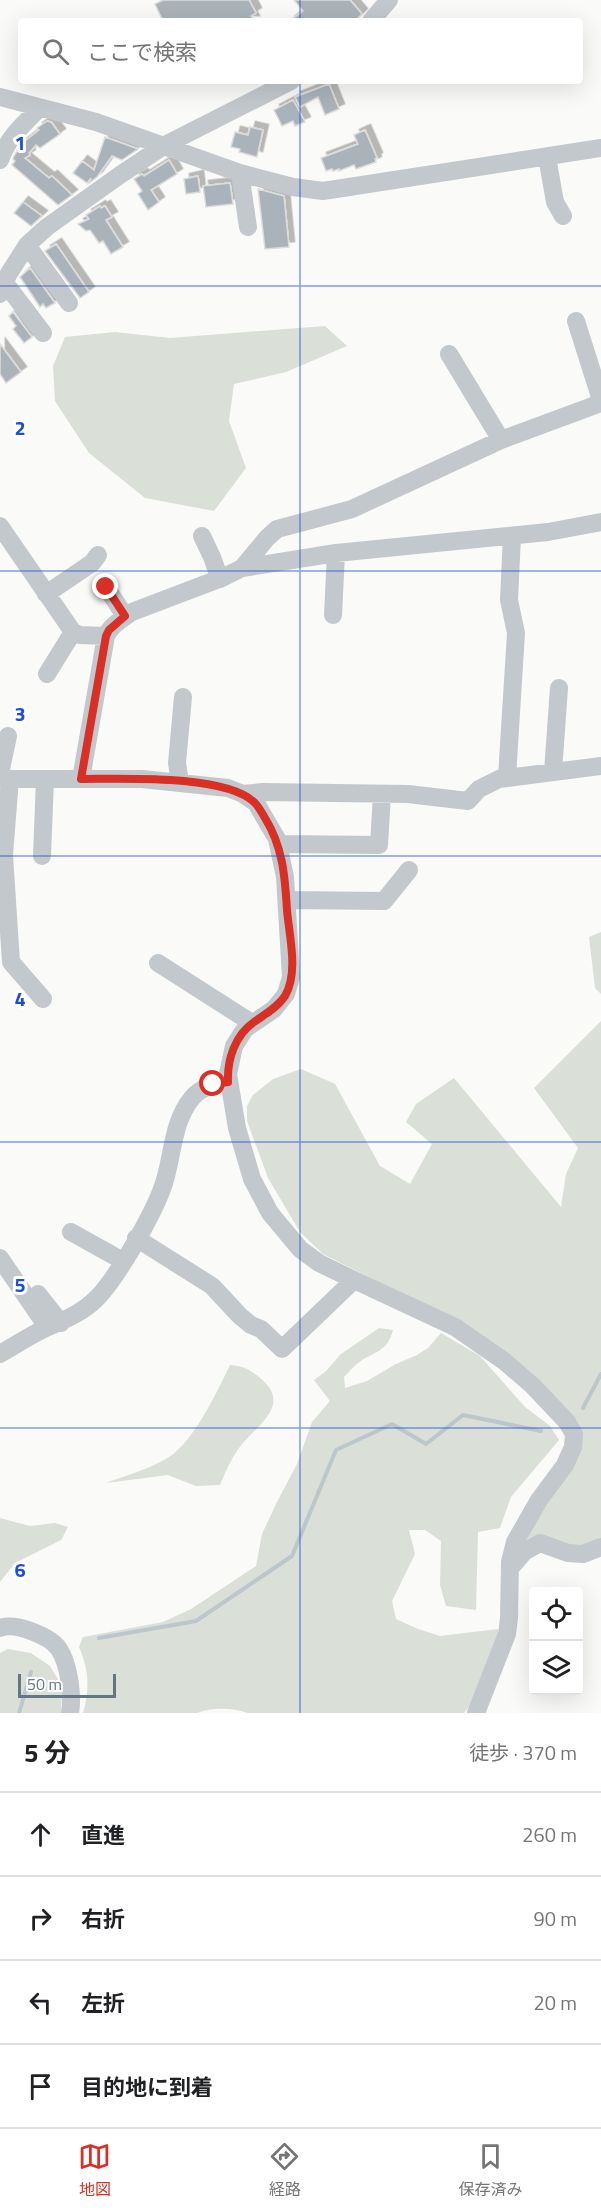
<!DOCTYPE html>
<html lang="ja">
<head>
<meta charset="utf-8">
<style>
  body { margin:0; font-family:"Titillium Web","Noto Sans JP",sans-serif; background:#f6f6f6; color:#202124 }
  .controls { position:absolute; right:18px; bottom:18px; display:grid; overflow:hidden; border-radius:6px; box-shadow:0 6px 24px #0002 }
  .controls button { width:54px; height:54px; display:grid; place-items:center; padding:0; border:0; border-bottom:2px solid #e0e0e0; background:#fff; color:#202124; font:30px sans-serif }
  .scale { position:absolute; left:18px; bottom:15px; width:98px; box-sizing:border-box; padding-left:6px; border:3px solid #657683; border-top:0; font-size:16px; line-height:21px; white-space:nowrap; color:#657683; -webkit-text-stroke:4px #fff; paint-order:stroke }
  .stop { position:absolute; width:18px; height:18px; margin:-14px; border:4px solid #d93025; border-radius:50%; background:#fff }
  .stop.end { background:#d93025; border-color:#fff; box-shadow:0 2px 6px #0008 }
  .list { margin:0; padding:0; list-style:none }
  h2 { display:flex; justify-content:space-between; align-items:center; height:78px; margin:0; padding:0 24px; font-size:26px }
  h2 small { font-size:20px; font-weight:400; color:#757577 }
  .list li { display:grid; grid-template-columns:39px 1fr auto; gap:18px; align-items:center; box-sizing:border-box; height:84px; padding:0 24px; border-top:2px solid #e0e0e0 }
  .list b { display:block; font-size:22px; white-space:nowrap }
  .list em { font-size:20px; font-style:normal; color:#757577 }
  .icon { flex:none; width:33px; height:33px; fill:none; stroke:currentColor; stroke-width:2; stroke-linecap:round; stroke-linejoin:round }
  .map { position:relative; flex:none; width:601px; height:1713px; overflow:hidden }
  .search { position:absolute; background:#fff; box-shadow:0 6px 24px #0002; left:18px; right:18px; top:18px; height:66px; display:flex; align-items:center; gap:15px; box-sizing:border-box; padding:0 21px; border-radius:6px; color:#757577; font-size:22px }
  .sheet { height:414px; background:#fff }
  nav { display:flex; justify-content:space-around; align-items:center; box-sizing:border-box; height:84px; border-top:2px solid #e0e0e0; background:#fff; font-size:16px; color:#757577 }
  nav a { display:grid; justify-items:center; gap:3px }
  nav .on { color:#d93025 }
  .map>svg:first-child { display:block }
  .green { fill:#dadfd7 }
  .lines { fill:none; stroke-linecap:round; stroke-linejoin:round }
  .stream { stroke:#bbc7cb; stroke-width:4 }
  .building { fill:#aab3b9; stroke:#dcdcda; stroke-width:1.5; filter:url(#shadow) }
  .minor { stroke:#c3c8cc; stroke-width:18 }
  .route { stroke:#d93025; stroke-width:8 }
  .grid { fill:none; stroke:#1d4ed8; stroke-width:1.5; stroke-opacity:0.55 }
  .grid-label { font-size:20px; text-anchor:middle; font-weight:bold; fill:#1d4ed8; stroke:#fff; stroke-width:6; stroke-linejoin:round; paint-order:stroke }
</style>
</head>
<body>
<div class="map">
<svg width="601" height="1713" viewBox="0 0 601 1713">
  <defs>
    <filter id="shadow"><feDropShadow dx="5.5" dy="-5.5" stdDeviation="0" flood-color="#0004"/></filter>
  </defs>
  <rect width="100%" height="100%" fill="#fafaf8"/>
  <path class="green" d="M325,326L347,346L286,372L234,384L229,421L246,468L214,511L145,498L89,453L55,401L53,366L65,337L115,332L170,338Z
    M601,932V994L595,988L589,937Z
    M601,1021V1539L592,1549L522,1548L582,1435L450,1318L323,1254L300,1232L268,1178L247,1121V1106L253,1095L273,1079L301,1069L335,1084L380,1166L410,1184L432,1144L406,1122L416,1104L454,1078L561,1207L566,1174L578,1148L534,1088Z
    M379,1328L393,1330C387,1353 374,1351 358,1363C353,1367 348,1373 344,1377L345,1388L367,1381L396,1364L417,1355L428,1348L441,1333L480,1356L525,1407L550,1426L559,1440L511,1497L500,1528L478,1532L476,1610L446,1606L440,1585L441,1541L425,1530H409L415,1554L392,1601L396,1619L418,1629L440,1636L498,1629C500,1667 487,1684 464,1713H248C232,1708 213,1707 197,1713H83C90,1689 89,1670 79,1647L83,1637L163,1622L191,1609L256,1566L262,1534L276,1504L297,1464L312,1422L330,1401L314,1380L326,1371L341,1354Z
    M230,1365C243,1366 249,1369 259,1377C294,1405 257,1424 239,1448C231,1459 225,1473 220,1485L196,1486L168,1475L106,1483C127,1475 150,1469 169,1457C194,1441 217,1392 230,1365Z
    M0,1518L30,1526L55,1523L68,1527L61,1540L15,1563L0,1582Z
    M8,1649L31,1653L50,1666L62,1686L61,1713H0V1653Z"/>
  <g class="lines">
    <path class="stream" d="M583,1408L601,1374
      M99,1638L196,1621L292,1556L336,1450L392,1424L426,1444L463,1415L541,1431
      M19,1713L31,1672"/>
  </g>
  <path class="building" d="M163,0H249L256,13L251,16L254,21H163L155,4Z
    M294,0H350L362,14L355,21H290L303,11Z
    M329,84L339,109L325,115L318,97L300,107L295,97Z
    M293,100L305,122L295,126L293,121L282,126L274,110Z
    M47,121L51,122L60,134L40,148L36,145L29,153L30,155L25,158L49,178L52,176L72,195L58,205L12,165L15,161L13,159L14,156L21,144L39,130L37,128Z
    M250,127L263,130L257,157L239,152L240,149L231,147L235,132L248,135Z
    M365,130L377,158L375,159L376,162L356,169L354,165L339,171V169L333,171L332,169L326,171L321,158L358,144L354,135Z
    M105,137L138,149L122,160L112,156L97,177L89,183L91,178L87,183L73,173L82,161L94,170Z
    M169,160L177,174L151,190L159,202L148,210L138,194L142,191L134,179L142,174L144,176Z
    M198,176L200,192L186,194L184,179Z
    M230,183L233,204L206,207L203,186Z
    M258,189L284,196L289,247L265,249Z
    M23,202L42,216L31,226L14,213Z
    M100,206L101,208L105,206L112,217L106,220L123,247L111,254L103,241L99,243L90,230L86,231L78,224L89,219L86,215Z
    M56,244L89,292L80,298L45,251Z
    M30,268L55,303L46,308L43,304L40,307L20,277Z
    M13,312L32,337L24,343L13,329L16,326L9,316Z
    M0,344L21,372L6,383L0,374Z"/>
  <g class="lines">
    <path class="minor" d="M371,21L389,0
      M0,97L96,122L240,173L293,187L323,191L601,148
      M547,157L555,202L563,216
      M0,160C9,135 23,126 39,108
      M240,173L248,227
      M27,245L69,303
      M5,283L43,333
      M0,294L8,275L27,245L47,227L120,175L165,145L291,81
      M576,321L601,400
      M449,354L501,440
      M0,526L73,632L80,635L106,636
      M202,536L212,557L220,579
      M242,568L336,553L548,532L601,522
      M106,587L125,616
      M46,594L92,563L98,555
      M333,615L336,553
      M47,674L73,632
      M553,772L559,688
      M0,774L8,736
      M507,777L516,633L509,600L512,536
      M0,779H142L228,788L243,794L256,803L277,839L285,877L291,977L286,994L274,1009L245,1029L234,1046L228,1074L237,1128L252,1179L270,1213L300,1249L319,1263L354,1280L455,1327L504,1361L533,1386L567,1422L574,1434L573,1447L565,1465L539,1500L515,1542L510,1562L509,1618L507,1634L476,1713
      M10,779L4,855L11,962L43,999
      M81,779L106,636C111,625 122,619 132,612L224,577L242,568L267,538L277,529L352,509L501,440L601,403
      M180,782L177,763L183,697
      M243,794L263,792L408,794L468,801L479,789L499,779L601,766
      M278,844L379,845L382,794
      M42,856L45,779
      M287,900L384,901L409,870
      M158,963L252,1023
      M71,1232L123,1261
      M136,1238L212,1286L240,1316L251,1325L261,1329L282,1349L354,1280
      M0,1258L47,1327
      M38,1294L61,1323
      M0,1354C16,1345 32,1334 48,1327C67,1319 84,1312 99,1296C119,1274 151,1218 162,1189C173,1161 171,1123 192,1098C201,1087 214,1084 228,1082
      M511,1567L524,1552L540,1543L568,1553L583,1554L601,1547
      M0,1628C15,1622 50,1636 59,1649C69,1664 73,1696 70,1713"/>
  </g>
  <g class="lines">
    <path class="route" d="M106,587L125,616L109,630L106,636L81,779C121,779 226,774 255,803C259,807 262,813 265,818C283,847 285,877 287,910C289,935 299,972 285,996C277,1008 265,1014 254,1022C235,1035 227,1060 228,1082L213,1084"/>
  </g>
  <path class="grid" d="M300,0V21M300,81V1713M0,286H601M0,571H601M0,856H601M0,1142H601M0,1428H601"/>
  <g class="grid-label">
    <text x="20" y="150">1</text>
    <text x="20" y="435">2</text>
    <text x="20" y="721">3</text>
    <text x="20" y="1006">4</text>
    <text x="20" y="1292">5</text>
    <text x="20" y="1577">6</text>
  </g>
</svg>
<div class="controls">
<button><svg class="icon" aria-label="locate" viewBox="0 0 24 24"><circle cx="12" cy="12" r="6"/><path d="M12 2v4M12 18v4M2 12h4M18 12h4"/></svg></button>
<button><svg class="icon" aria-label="layers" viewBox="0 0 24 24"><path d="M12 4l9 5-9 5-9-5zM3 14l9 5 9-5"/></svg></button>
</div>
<div class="scale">50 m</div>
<div class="stop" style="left:213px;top:1084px"></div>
<div class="stop end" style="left:106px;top:587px"></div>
<div class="search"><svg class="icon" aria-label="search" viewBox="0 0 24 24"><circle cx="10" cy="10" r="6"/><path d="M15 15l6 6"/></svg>ここで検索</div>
</div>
<section class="sheet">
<h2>5 分<small>徒歩 · 370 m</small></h2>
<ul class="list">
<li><svg class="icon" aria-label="ahead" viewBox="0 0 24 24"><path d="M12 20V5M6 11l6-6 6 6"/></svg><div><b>直進</b></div><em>260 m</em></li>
<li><svg class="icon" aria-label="right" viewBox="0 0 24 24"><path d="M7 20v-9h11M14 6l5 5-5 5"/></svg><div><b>右折</b></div><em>90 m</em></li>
<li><svg class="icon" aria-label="left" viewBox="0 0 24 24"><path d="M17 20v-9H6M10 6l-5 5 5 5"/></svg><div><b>左折</b></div><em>20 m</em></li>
<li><svg class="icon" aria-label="arrive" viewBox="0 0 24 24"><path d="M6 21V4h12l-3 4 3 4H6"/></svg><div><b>目的地に到着</b></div></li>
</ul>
</section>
<nav>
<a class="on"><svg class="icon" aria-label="map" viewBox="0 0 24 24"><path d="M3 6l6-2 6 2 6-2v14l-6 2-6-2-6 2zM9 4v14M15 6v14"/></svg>地図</a>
<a><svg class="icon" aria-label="directions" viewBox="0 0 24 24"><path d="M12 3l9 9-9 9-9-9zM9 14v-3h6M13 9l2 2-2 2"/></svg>経路</a>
<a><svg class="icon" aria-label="saved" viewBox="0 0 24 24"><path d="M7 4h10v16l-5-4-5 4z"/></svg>保存済み</a>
</nav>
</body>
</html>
